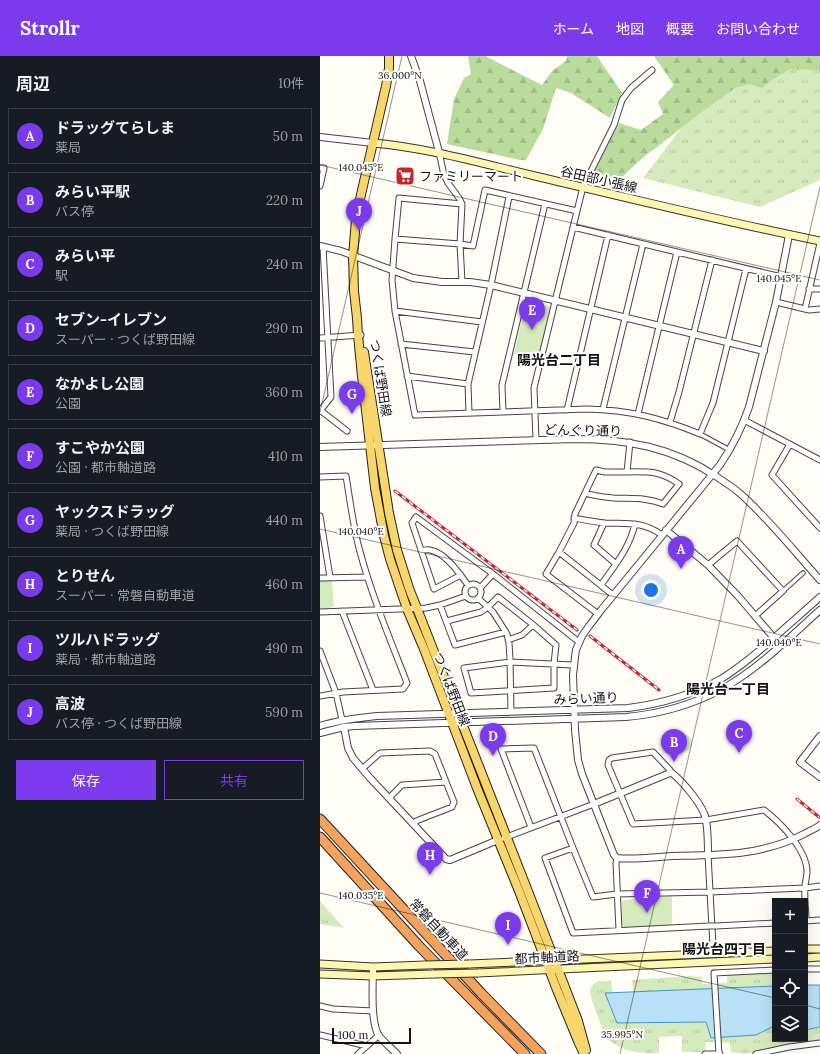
<!DOCTYPE html>
<html lang="ja">
<head>
<meta charset="utf-8">
<style>
  body { margin:0; font-family:Lora,"Noto Sans JP",serif; background:#242831; color:#f1f3f6 }
  .controls { position:absolute; right:12px; bottom:12px; display:grid; overflow:hidden; border-radius:0px; box-shadow:0 4px 16px #0002 }
  .controls button { width:36px; height:36px; display:grid; place-items:center; padding:0; border:0; border-bottom:1px solid #363941; background:#171b24; color:#f1f3f6; font:20px sans-serif }
  .scale { position:absolute; left:12px; bottom:10px; width:79px; box-sizing:border-box; padding-left:4px; border:2px solid #111; border-top:0; font-size:11px; line-height:14px; white-space:nowrap; color:#111; -webkit-text-stroke:3px #fff; paint-order:stroke }
  .you { position:absolute; left:331px; top:534px; width:14px; height:14px; margin:-10px; border:3px solid #fff; border-radius:50%; background:#1a73e8; box-shadow:0 0 0 6px #1a73e833 }
  .badge { display:grid; place-items:center; width:26px; height:26px; border-radius:50%; background:#7c3aed; color:#fff; font-size:13px; font-weight:700 }
  .pin { position:absolute; translate:-50% -33px; filter:drop-shadow(0 1px 2px #0008) }
  .pin::after { content:''; position:absolute; top:21px; width:14px; height:12px; background:inherit; clip-path:polygon(0 0,100% 0,50% 100%) }
  .list { margin:0; padding:0; list-style:none }
  h2 { display:flex; justify-content:space-between; align-items:center; height:52px; margin:0; padding:0 16px; font-size:17px }
  h2 small { font-size:13px; font-weight:400; color:#9ea1a6 }
  .list li { display:grid; grid-template-columns:26px 1fr auto; gap:12px; align-items:center; box-sizing:border-box; height:56px; margin:0 8px 8px; padding:0 8px; border:1px solid #363941; border-radius:0px }
  .list b { display:block; font-size:15px; white-space:nowrap }
  .list p { margin:0; font-size:13px; white-space:nowrap; color:#9ea1a6 }
  .list em { font-size:13px; font-style:normal; color:#9ea1a6 }
  .actions { display:flex; gap:8px; padding:12px 16px }
  .actions a { flex:1; padding:9px 0; border:1px solid #7c3aed; border-radius:0px; text-align:center; font-size:14px; color:#7c3aed }
  .actions .main { background:#7c3aed; color:#fff }
  .icon { flex:none; width:22px; height:22px; fill:none; stroke:currentColor; stroke-width:2; stroke-linecap:round; stroke-linejoin:round }
  .map { position:relative; flex:none; width:500px; height:998px; overflow:hidden }
  header { display:flex; align-items:center; gap:24px; box-sizing:border-box; height:56px; padding:0 20px; background:#7c3aed; color:#fff }
  header strong { font-size:19px }
  nav { display:flex; gap:22px; margin-inline-start:auto; font-size:14px }
  main { display:flex }
  aside { flex:1; background:#171b24 }
  .map>svg:first-child { display:block }
  .grass { fill:url(#grass-tufts) }
  .forest { fill:url(#forest-firs) }
  .park { fill:#d5ebbd }
  .water { fill:#b9e0f7; stroke:#3f96cf }
  .lines { fill:none; stroke-linecap:round; stroke-linejoin:round }
  .minor-tunnel { stroke:#dbdad3; stroke-width:5; stroke-dasharray:5 2.5; stroke-linecap:butt }
  .pedestrian-casing { stroke:#444; stroke-width:5.5 }
  .minor-casing { stroke:#444; stroke-width:7 }
  .tertiary-casing { stroke:#444; stroke-width:8 }
  .secondary-casing { stroke:#333; stroke-width:9 }
  .primary-casing { stroke:#222; stroke-width:10 }
  .motorway-casing { stroke:#222; stroke-width:11 }
  .pedestrian { stroke:#fff; stroke-width:3.5 }
  .minor { stroke:#fff; stroke-width:5 }
  .tertiary { stroke:#fff; stroke-width:6 }
  .secondary { stroke:#fff6b0; stroke-width:7 }
  .primary { stroke:#f9d66b; stroke-width:8 }
  .motorway { stroke:#f5a25d; stroke-width:9 }
  .rail-casing { stroke:#c4262e; stroke-width:3 }
  .rail { stroke:#fff; stroke-width:1.5; stroke-dasharray:4.5; stroke-linecap:butt }
  .minor-bridge-casing { stroke:#444; stroke-width:7; stroke-linecap:butt }
  .secondary-bridge-casing { stroke:#333; stroke-width:9; stroke-linecap:butt }
  .minor-bridge { stroke:#fff; stroke-width:5 }
  .secondary-bridge { stroke:#fff6b0; stroke-width:7 }
  .ticks { fill:none; stroke:#111; stroke-width:1; stroke-opacity:0.45 }
  .labels { text-anchor:middle; stroke-width:4; stroke-linejoin:round; paint-order:stroke }
  .poi-label { font-size:13px; fill:#111; stroke:#fff; text-anchor:start }
  .street-label { font-size:13px; fill:#111; stroke:#fff }
  .neighbourhood-label { font-size:14px; font-weight:bold; fill:#111; stroke:#fff }
  .ticks-label { font-size:10px; text-anchor:middle; fill:#111; stroke:#fff; stroke-width:4; stroke-linejoin:round; paint-order:stroke }
</style>
</head>
<body>
<header>
<strong>Strollr</strong>
<nav><a>ホーム</a><a>地図</a><a>概要</a><a>お問い合わせ</a></nav>
</header>
<main>
<aside>
<h2>周辺<small>10件</small></h2>
<ul class="list">
<li><span class="badge">A</span><div><b>ドラッグてらしま</b><p>薬局</p></div><em>50 m</em></li>
<li><span class="badge">B</span><div><b>みらい平駅</b><p>バス停</p></div><em>220 m</em></li>
<li><span class="badge">C</span><div><b>みらい平</b><p>駅</p></div><em>240 m</em></li>
<li><span class="badge">D</span><div><b>セブン-イレブン</b><p>スーパー · つくば野田線</p></div><em>290 m</em></li>
<li><span class="badge">E</span><div><b>なかよし公園</b><p>公園</p></div><em>360 m</em></li>
<li><span class="badge">F</span><div><b>すこやか公園</b><p>公園 · 都市軸道路</p></div><em>410 m</em></li>
<li><span class="badge">G</span><div><b>ヤックスドラッグ</b><p>薬局 · つくば野田線</p></div><em>440 m</em></li>
<li><span class="badge">H</span><div><b>とりせん</b><p>スーパー · 常磐自動車道</p></div><em>460 m</em></li>
<li><span class="badge">I</span><div><b>ツルハドラッグ</b><p>薬局 · 都市軸道路</p></div><em>490 m</em></li>
<li><span class="badge">J</span><div><b>高波</b><p>バス停 · つくば野田線</p></div><em>590 m</em></li>
</ul>
<div class="actions"><a class="main">保存</a><a>共有</a></div>
</aside>
<div class="map">
<svg width="500" height="998" viewBox="0 0 500 998">
  <defs>
    <pattern id="grass-tufts" width="24" height="20" patternUnits="userSpaceOnUse"><rect width="24" height="20" fill="#d5ebbd"/><path d="M3 7l-1-3M5 7V3M7 7l1-3M15 17l-1-3M17 17v-4M19 17l1-3" fill="none" stroke="#b6c8a1"/></pattern>
    <pattern id="forest-firs" width="22" height="20" patternUnits="userSpaceOnUse"><rect width="22" height="20" fill="#b9dc9c"/><path d="M5 1l3.5 6h-7zM16 11l3.5 6h-7z" fill="#9ebc85"/></pattern>
  </defs>
  <rect width="100%" height="100%" fill="#fffdf5"/>
  <path class="grass" d="M417,0H500V124L440,151L323,122Z
    M0,845L24,872L0,868Z
    M455,917V930L313,936L312,924L369,920L382,921V928L407,927V919Z
    M278,925H291L293,937L286,938L383,966H386L391,982L436,979L452,971L455,972V983H485V974L500,971V985C479,989 454,996 432,997C425,998 418,997 411,996L410,987L386,986L385,996H362V980L339,981V997C325,997 309,997 296,989C293,988 289,984 287,981C283,976 269,939 270,934C271,930 274,928 278,925Z"/>
  <path class="forest" d="M148,0H167V1L222,29L232,15L246,5L247,0H277L302,37L290,62L251,37L236,32L223,73L206,104H200L127,88L134,43L144,22L151,18Z
    M334,0H500V14L470,13L452,24L442,32L430,28L415,32L375,61L336,92L326,99L291,131L270,124L299,67L321,74L343,58L338,46L354,29Z"/>
  <path class="park" d="M206,245L231,251L219,304L194,298Z
    M0,525H12L14,551L0,553Z
    M354 687a9 9 0 1 1 18 0a9 9 0 1 1-18 0Z
    M352,840V869L305,871L302,869V846L304,844Z"/>
  <path class="water" d="M485,929H500V971L485,974Z
    M455,930V972L452,971L436,979L391,982L386,966L297,967L285,937Z"/>
  <g class="lines">
    <path class="minor-tunnel" d="M393,890L394,917"/>
    <defs>
      <path id="pedestrian" d="M380,378L406,392
        M463,535L483,517"/>
      <path id="minor" d="M119,96L124,119L128,127L139,142L142,148L140,188L142,226
        M0,112H4L0,130
        M142,148L79,142L75,183L72,224L75,255L95,359L267,353C309,354 341,362 380,378L393,347L426,213
        M257,155L263,131L294,69L302,44L311,32L332,14
        M253,171L357,196L462,221
        M75,183L140,188L153,190L165,134L257,155L214,332L216,384
        M489,233H500
        M456,246L485,253L500,187
        M485,253L489,254L500,253
        M75,255L162,266
        M0,282L41,279
        M81,288L155,296
        M87,320L148,328
        M283,353L323,188
        M0,354L27,375
        M247,354L288,179
        M0,355L11,341L3,191
        M183,356L182,329L225,148
        M149,357L148,328L171,229L189,141
        M318,358L357,196
        M424,364L500,404
        M350,366L359,336L392,204
        M470,388L452,419L500,472
        M0,421L26,420C30,444 33,469 39,492C51,538 70,583 87,627L83,633L23,636L0,640
        M265,437C274,440 284,441 293,442C312,443 325,441 343,448L359,428C341,415 328,415 307,416
        M0,460L10,521
        M254,462C265,464 275,466 285,467C307,468 323,465 342,479
        M284,467L274,489L296,508
        M101,495C104,494 107,493 110,494C126,497 139,517 148,529
        M239,496L293,539
        M388,509L417,485L463,535L435,560
        M141,519L114,533L92,467L96,461L173,518L259,586
        M0,522L47,521
        M145 536a8 8 0 1 1 16 0a8 8 0 1 1-16 0Z
        M281,529C295,509 309,493 315,468
        M160,532L173,518
        M158,542L173,556L187,578L189,587L190,603L191,656
        M120,549L135,589L186,576
        M22,555L53,634
        M0,556L106,552L120,549L146,540
        M278,558L226,518L239,496L254,467L255,458L276,414L285,416H307L310,386
        M127,565L161,556L168,551L178,541L211,567L236,589L234,608V632L151,637L144,612L190,606L253,609
        M188,584L202,579L213,569
        M0,595L16,637L22,664
        M42,713L60,697L110,695L115,698L134,746L132,751L96,765L94,768
        M351,717L350,714L333,696L292,702L289,704L288,709L313,768L386,764L444,754C461,767 487,794 487,816C487,821 485,826 485,831C484,842 486,854 486,865
        M69,742L82,729L126,726
        M211,771L181,693L214,692L253,792
        M184,782L274,748
        M388,799L393,890
        M297,802L296,807L299,874
        M485,865L500,864
        M389,870L253,877L225,802L253,792L273,841L297,838L390,836L485,832L500,830
        M396,870L455,867
        M485,913H500
        M0,950L13,953L53,955
        M0,979L47,990
        M38,998L59,979
        M385,998H400
        M399,998L394,917L455,914
        M436,998L469,991L500,987"/>
      <path id="tertiary" d="M91,0L100,25L119,96
        M0,81L53,87
        M469,179L456,246L429,351C422,372 412,391 400,409L282,553L269,570L262,580L256,594L255,601L253,619L255,674L258,704L262,718L294,799L297,802C315,804 334,801 352,800C399,799 441,800 484,778C489,775 495,773 500,769
        M0,190L21,195L93,222L122,226H150L171,229L444,295
        M0,391L255,383C307,383 352,391 397,421C406,427 416,433 424,441C451,466 475,496 500,524
        M346,474L388,509L418,540L454,582
        M0,670C19,664 37,662 57,660L308,652C340,648 372,639 401,623C420,611 437,597 454,582C469,568 485,555 500,541
        M24,671L28,692L33,702L50,722L126,803L130,804L178,784
        M0,677L24,671L35,670L306,661C339,658 372,649 402,633C438,613 470,581 500,554
        M500,680L480,706L500,721
        M274,748L350,717H352C363,726 384,750 386,764C388,776 388,788 388,799
        M53,911C53,928 50,966 59,980C64,986 71,992 77,998"/>
      <path id="secondary" d="M53,87C110,92 164,108 219,121C313,143 406,166 500,185
        M485,893H500
        M485,902L500,901
        M0,908L53,911L105,909
        M149,908L455,895
        M158,917L455,903
        M0,918L53,920L114,918"/>
      <path id="primary" d="M69,0V12L66,30L40,143L36,164L33,200L34,235L37,262L38,279L42,320L55,432L64,480L70,503L87,553L104,593L157,732L199,835L237,934L258,985L264,998
        M44,296L69,457L77,494L89,532L211,843L258,965L266,994"/>
      <path id="motorway" d="M0,763L161,937L221,998
        M0,781L99,890L205,998"/>
    </defs>
    <use href="#pedestrian" class="pedestrian-casing"/>
    <use href="#minor" class="minor-casing"/>
    <use href="#tertiary" class="tertiary-casing"/>
    <use href="#secondary" class="secondary-casing"/>
    <use href="#primary" class="primary-casing"/>
    <use href="#motorway" class="motorway-casing"/>
    <use href="#pedestrian" class="pedestrian"/>
    <use href="#minor" class="minor"/>
    <use href="#tertiary" class="tertiary"/>
    <use href="#secondary" class="secondary"/>
    <use href="#primary" class="primary"/>
    <use href="#motorway" class="motorway"/>
    <defs>
      <path id="rail" d="M75,435L257,574
        M270,580L339,634
        M477,743L499,761"/>
    </defs>
    <use href="#rail" class="rail-casing"/>
    <use href="#rail" class="rail"/>
    <defs>
      <path id="minor-bridge" d="M389,870H396"/>
      <path id="secondary-bridge" d="M105,909L149,908
        M114,918L158,917"/>
    </defs>
    <use href="#minor-bridge" class="minor-bridge-casing"/>
    <use href="#secondary-bridge" class="secondary-bridge-casing"/>
    <use href="#minor-bridge" class="minor-bridge"/>
    <use href="#secondary-bridge" class="secondary-bridge"/>
  </g>
  <path class="ticks" d="M0,109L500,224M0,356L82,0M0,473L500,588M0,837L455,942M485,949L500,953M300,998L500,131"/>
  <defs>
    <symbol id="supermarket-square" viewBox="-11 -11 22 22"><rect x="-9" y="-9" width="18" height="18" rx="4" fill="#c4262e" stroke="#fff"/><path d="M-6-5.5h2.5l.6 2H6L4.5 2H-2.5L-4.4-4H-6ZM-1.5 3.2a1.3 1.3 0 1 0 .1 0ZM3 3.2a1.3 1.3 0 1 0 .1 0Z" fill="#fff"/></symbol>
  </defs>
  <g fill-rule="evenodd">
    <use href="#supermarket-square" x="74" y="109" width="22" height="22"/>
  </g>
  <g class="labels">
    <g class="poi-label">
      <text x="99" y="125">ファミリーマート</text>
    </g>
    <g class="street-label">
      <text transform="translate(279 123) rotate(13)" y="5">谷田部小張線</text>
      <text transform="translate(61 322) rotate(81)" y="5">つくば野田線</text>
      <text transform="translate(263 374) rotate(1)" y="5">どんぐり通り</text>
      <text transform="translate(132 633) rotate(69)" y="5">つくば野田線</text>
      <text transform="translate(266 642) rotate(-2)" y="5">みらい通り</text>
      <text transform="translate(119 873) rotate(47)" y="5">常磐自動車道</text>
      <text transform="translate(227 901) rotate(-3)" y="5">都市軸道路</text>
    </g>
    <g class="neighbourhood-label">
      <text x="239" y="309">陽光台二丁目</text>
      <text x="408" y="638">陽光台一丁目</text>
      <text x="404" y="898">陽光台四丁目</text>
    </g>
  </g>
  <g class="ticks-label">
    <text x="80" y="23">36.000°N</text>
    <text x="41" y="115">140.045°E</text>
    <text x="459" y="226">140.045°E</text>
    <text x="41" y="479">140.040°E</text>
    <text x="459" y="590">140.040°E</text>
    <text x="41" y="843">140.035°E</text>
    <text x="302" y="982">35.995°N</text>
  </g>
</svg>
<div class="controls">
<button>+</button>
<button>−</button>
<button><svg class="icon" aria-label="locate" viewBox="0 0 24 24"><circle cx="12" cy="12" r="6"/><path d="M12 2v4M12 18v4M2 12h4M18 12h4"/></svg></button>
<button><svg class="icon" aria-label="layers" viewBox="0 0 24 24"><path d="M12 4l9 5-9 5-9-5zM3 14l9 5 9-5"/></svg></button>
</div>
<div class="scale">100 m</div>
<div class="you"></div>
<div class="pin badge" style="left:361px;top:513px">A</div>
<div class="pin badge" style="left:354px;top:706px">B</div>
<div class="pin badge" style="left:419px;top:697px">C</div>
<div class="pin badge" style="left:173px;top:700px">D</div>
<div class="pin badge" style="left:212px;top:274px">E</div>
<div class="pin badge" style="left:327px;top:857px">F</div>
<div class="pin badge" style="left:32px;top:358px">G</div>
<div class="pin badge" style="left:110px;top:819px">H</div>
<div class="pin badge" style="left:188px;top:889px">I</div>
<div class="pin badge" style="left:39px;top:175px">J</div>
</div>
</main>
</body>
</html>
